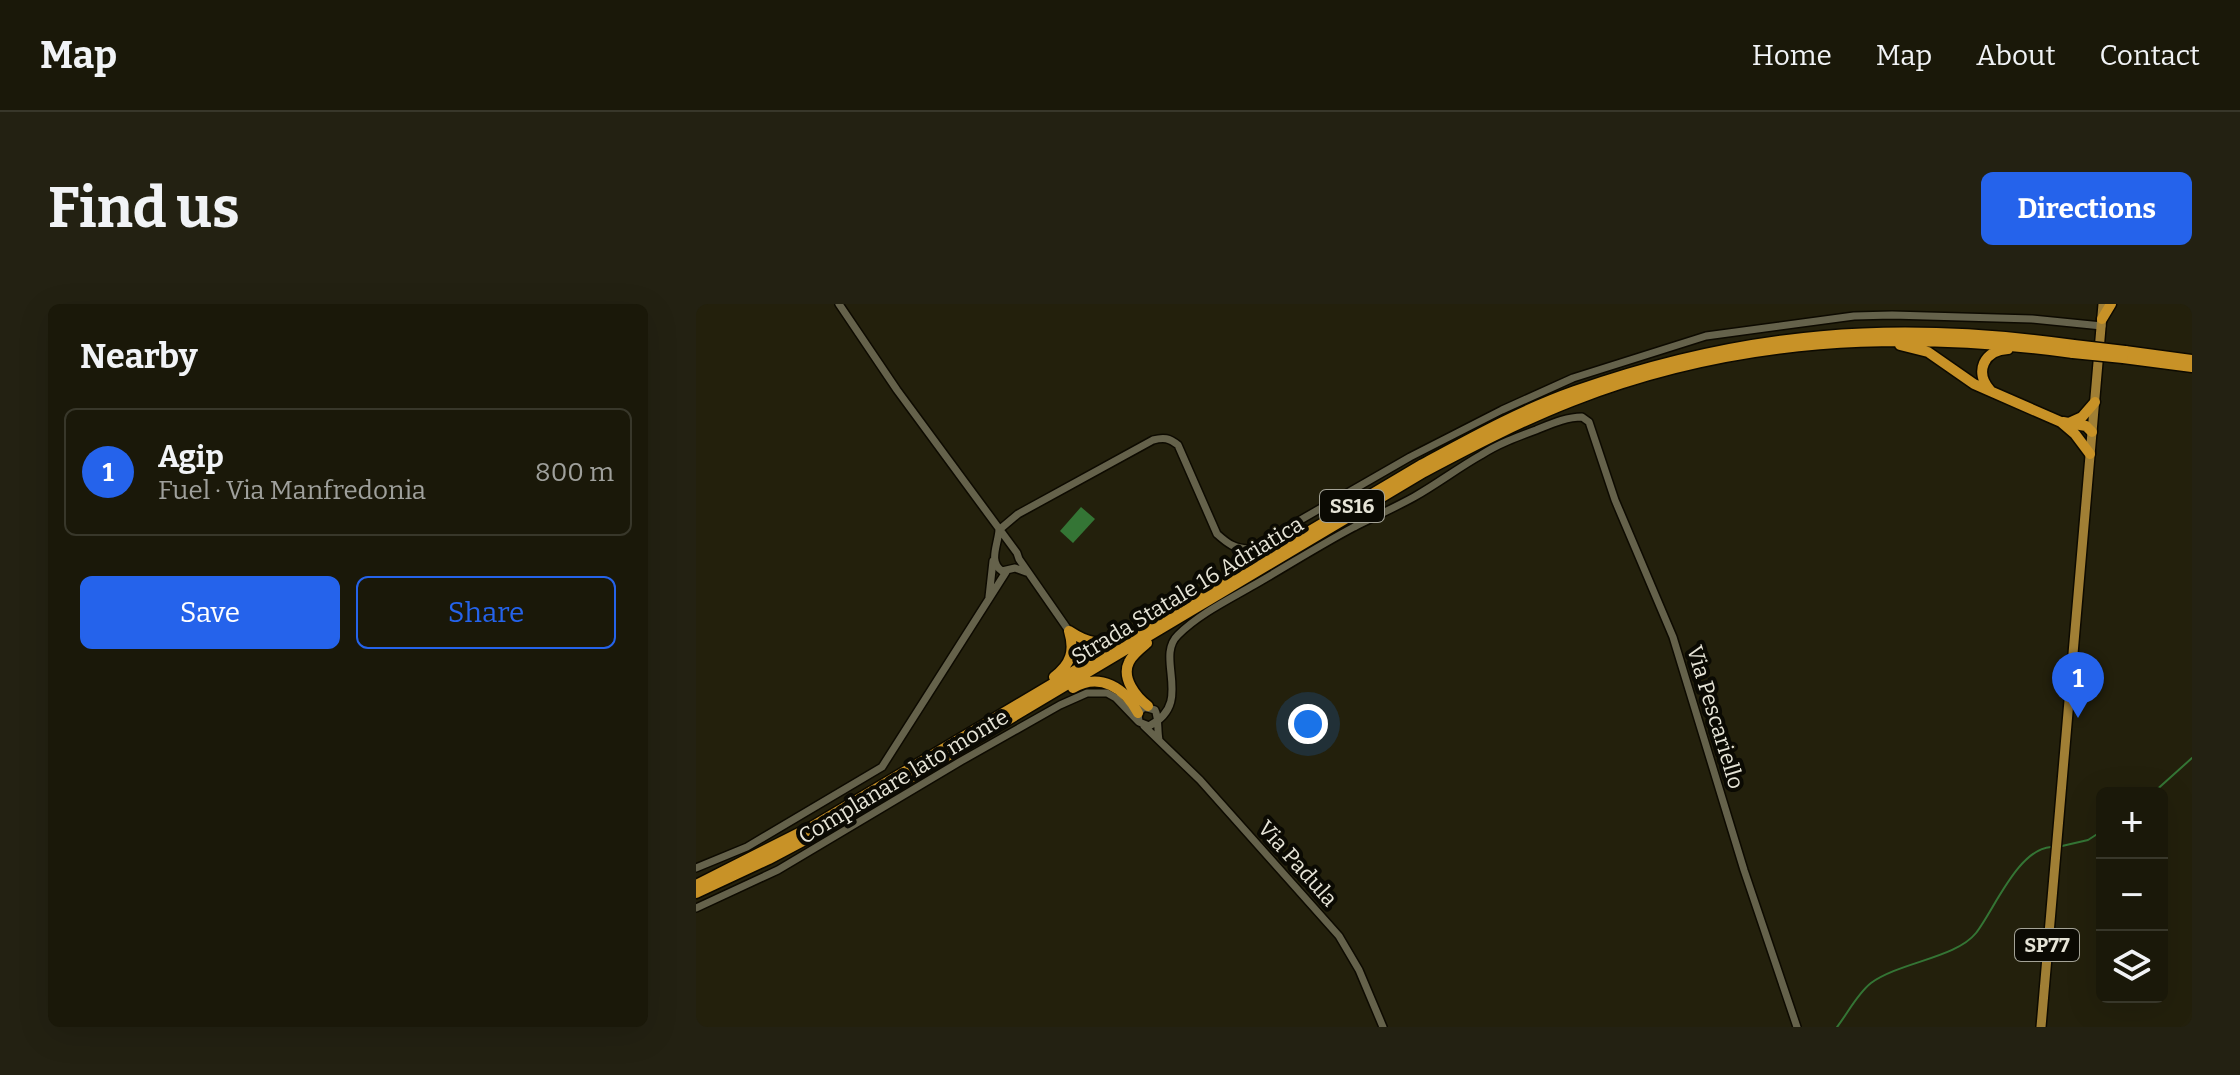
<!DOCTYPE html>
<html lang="en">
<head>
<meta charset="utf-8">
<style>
  body { margin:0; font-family:Bitter,serif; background:#232112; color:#f1f3f6 }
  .controls { position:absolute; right:24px; bottom:24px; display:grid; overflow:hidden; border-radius:12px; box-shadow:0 8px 32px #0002 }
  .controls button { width:72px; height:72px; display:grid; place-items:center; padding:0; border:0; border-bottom:2px solid #38372a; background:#1a1809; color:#f1f3f6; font:40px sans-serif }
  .you { position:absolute; left:612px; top:420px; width:28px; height:28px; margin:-20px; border:6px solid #fff; border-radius:50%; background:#1a73e8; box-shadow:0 0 0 12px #1a73e833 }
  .badge { display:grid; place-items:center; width:52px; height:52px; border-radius:50%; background:#2563eb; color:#fff; font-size:26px; font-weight:700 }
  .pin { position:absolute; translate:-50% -66px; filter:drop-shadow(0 2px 4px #0008) }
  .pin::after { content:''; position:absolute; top:42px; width:28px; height:24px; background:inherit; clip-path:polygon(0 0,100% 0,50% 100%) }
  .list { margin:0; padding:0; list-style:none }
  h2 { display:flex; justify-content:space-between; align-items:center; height:104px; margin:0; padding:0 32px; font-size:34px }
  h2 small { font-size:26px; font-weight:400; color:#9fa09c }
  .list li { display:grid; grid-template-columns:52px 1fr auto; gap:24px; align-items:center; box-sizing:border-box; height:128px; margin:0 16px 16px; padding:0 16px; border:2px solid #38372a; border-radius:12px }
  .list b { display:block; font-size:30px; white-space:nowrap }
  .list p { margin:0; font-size:26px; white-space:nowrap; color:#9fa09c }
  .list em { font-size:26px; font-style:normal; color:#9fa09c }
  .actions { display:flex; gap:16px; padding:24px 32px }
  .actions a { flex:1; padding:18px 0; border:2px solid #2563eb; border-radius:12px; text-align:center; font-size:28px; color:#2563eb }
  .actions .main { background:#2563eb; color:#fff }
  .icon { flex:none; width:44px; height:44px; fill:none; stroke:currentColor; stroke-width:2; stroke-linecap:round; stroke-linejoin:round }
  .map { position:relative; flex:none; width:1496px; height:723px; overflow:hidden; border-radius:12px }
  header { display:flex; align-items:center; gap:48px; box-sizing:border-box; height:112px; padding:0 40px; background:#1a1809; border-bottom:2px solid #38372a }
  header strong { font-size:38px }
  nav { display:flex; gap:44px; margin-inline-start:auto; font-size:28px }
  .intro { display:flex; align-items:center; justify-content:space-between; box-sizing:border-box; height:192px; padding:0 48px }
  h1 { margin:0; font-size:56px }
  .button { padding:20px 36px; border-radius:12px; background:#2563eb; color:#fff; font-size:28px; font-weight:700 }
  main { display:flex; gap:48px; padding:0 48px }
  aside { flex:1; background:#1a1809; border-radius:12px; box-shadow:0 8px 32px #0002 }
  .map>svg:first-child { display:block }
  .water { fill:#347535 }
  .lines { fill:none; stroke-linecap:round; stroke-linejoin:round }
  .stream { stroke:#347535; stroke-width:2 }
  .minor-casing { stroke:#0d0a00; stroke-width:10 }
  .major-casing { stroke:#0d0a00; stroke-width:12 }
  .highway-casing { stroke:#0d0a00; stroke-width:13 }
  .minor { stroke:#65624b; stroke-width:7 }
  .major { stroke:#a07f35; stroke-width:9 }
  .highway { stroke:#c89227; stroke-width:10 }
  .highway-bridge-casing { stroke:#0d0a00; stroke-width:13; stroke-linecap:butt }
  .highway-bridge { stroke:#c89227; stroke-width:10 }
  .labels { text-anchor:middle; stroke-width:8; stroke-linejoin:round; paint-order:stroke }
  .shield { fill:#0b0a03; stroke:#a4a397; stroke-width:2 }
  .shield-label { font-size:20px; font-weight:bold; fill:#e6e4d7 }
  .street-label { font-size:22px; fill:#e6e4d7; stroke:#0b0a03 }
</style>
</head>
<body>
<header>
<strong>Map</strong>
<nav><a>Home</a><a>Map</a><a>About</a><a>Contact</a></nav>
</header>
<div class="intro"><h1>Find us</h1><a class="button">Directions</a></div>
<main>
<aside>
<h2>Nearby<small></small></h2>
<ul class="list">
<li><span class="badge">1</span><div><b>Agip</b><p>Fuel · Via Manfredonia</p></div><em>800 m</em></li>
</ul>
<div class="actions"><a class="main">Save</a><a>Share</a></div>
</aside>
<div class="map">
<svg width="1496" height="723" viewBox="0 0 1496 723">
  <rect width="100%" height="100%" fill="#23200c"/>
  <path class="water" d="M385,203L399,215L377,239L364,227Z"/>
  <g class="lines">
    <path class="stream" d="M1457,489L1496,454
      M1366,542L1392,536L1406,527
      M1141,723C1152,709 1161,690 1175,679C1204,658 1260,654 1280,629C1298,606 1322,545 1355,543"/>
    <defs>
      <path id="minor" d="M143,0L201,86L321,249L323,255L373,327
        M303,226L322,210L457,136C468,133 473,134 482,141L521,230C532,240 539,245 554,245L714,153L806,106L877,74L1010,32L1158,12L1196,11L1336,15L1406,22
        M303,226C302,241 292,258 306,267L319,264L330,268
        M293,293L297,257
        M448,422L504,476L643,632L663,666L687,723
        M463,436C461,426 463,414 459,406L448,403L442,409L443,418L453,422C499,399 458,354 482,331C503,310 532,296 558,281C591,262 624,241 658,223C678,213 698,204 718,193C741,180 762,164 785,151C802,140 821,133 840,126C855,120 870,113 886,113L893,118L919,196L977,333L1048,566L1101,723
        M0,564L51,543L186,463L310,268
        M0,604L82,566L265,457L364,401L391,389H411L420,394L442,417"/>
      <path id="major" d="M1345,723L1407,0"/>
      <path id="highway" d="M1406,15L1415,0
        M1204,41L1232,48L1278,80L1365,118L1379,130L1394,150
        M1429,47L1496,56
        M1427,54L1496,63
        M1294,86C1278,68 1288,46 1312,45
        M1367,118L1390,122L1396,128
        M1375,118L1386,113L1399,98
        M373,327C391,339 404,342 424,334
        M451,339C445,344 436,351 433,358C425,374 440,393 452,402
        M358,373C375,360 379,347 373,327
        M377,384C404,368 429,384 442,409
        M0,581L117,522L725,161C775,134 825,106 879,87C1049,27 1200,16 1378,41
        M0,589L73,555L122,529L728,168C777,142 825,117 876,97C1039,33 1206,26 1377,49"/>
    </defs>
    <use href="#minor" class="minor-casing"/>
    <use href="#major" class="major-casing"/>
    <use href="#highway" class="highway-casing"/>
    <use href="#minor" class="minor"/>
    <use href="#major" class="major"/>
    <use href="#highway" class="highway"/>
    <defs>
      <path id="highway-bridge" d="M1378,41L1429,47
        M1377,49L1427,54"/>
    </defs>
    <use href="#highway-bridge" class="highway-bridge-casing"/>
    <use href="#highway-bridge" class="highway-bridge"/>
  </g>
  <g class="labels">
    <g class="shield">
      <rect x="624" y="186" width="64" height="32" rx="6"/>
      <rect x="1319" y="625" width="64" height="32" rx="6"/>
    </g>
    <g class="shield-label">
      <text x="656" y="209">SS16</text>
      <text x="1351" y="648">SP77</text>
    </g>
    <g class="street-label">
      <text transform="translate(491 286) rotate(-31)" y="8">Strada Statale 16 Adriatica</text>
      <text transform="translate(1020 413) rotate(73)" y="8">Via Pescariello</text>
      <text transform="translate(207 472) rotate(-31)" y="8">Complanare lato monte</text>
      <text transform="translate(602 559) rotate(48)" y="8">Via Padula</text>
    </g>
  </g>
</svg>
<div class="controls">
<button>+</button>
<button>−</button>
<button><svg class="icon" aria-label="layers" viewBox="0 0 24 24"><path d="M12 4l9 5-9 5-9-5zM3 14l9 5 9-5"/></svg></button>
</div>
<div class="you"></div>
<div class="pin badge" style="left:1382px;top:414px">1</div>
</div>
</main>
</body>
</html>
